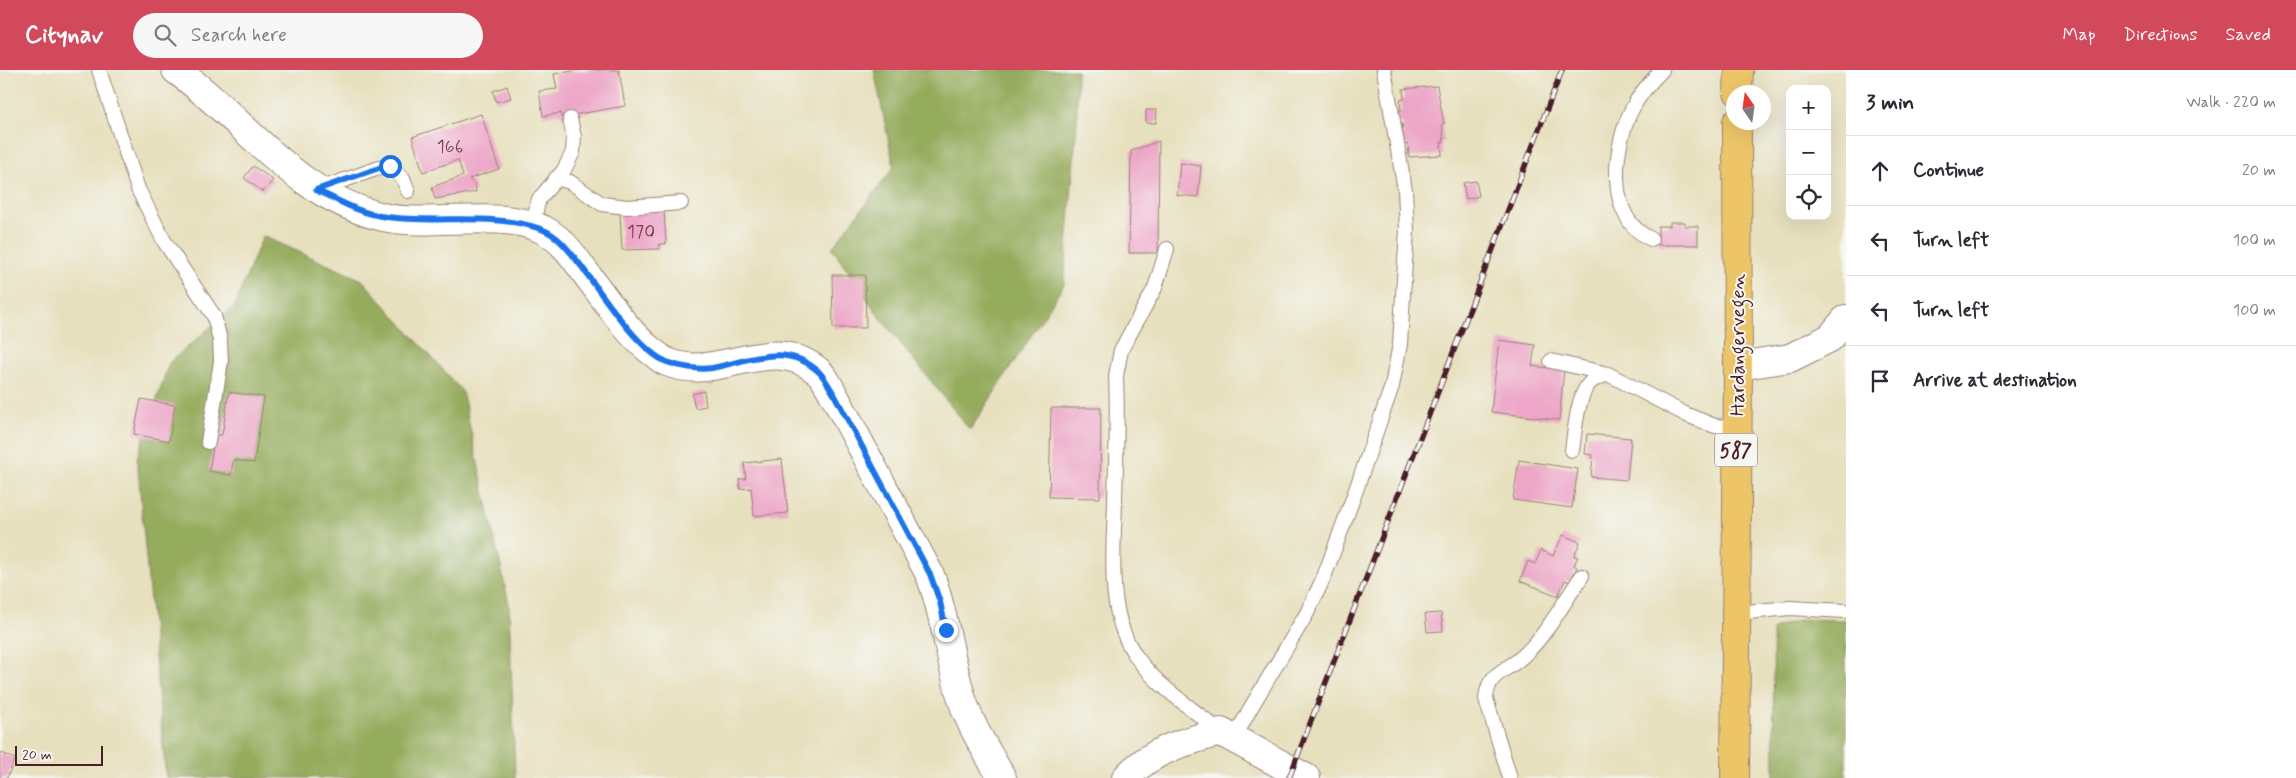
<!DOCTYPE html>
<html lang="en">
<head>
<meta charset="utf-8">
<style>
  body { margin:0; font-family:Mynerve,sans-serif; background:#f7f7f7; color:#2b2b33 }
  .controls { position:absolute; right:15px; top:15px; display:grid; overflow:hidden; border-radius:10px; box-shadow:0 5px 20px #0002 }
  .controls button { width:45px; height:45px; display:grid; place-items:center; padding:0; border:0; border-bottom:1px solid #e1e1e2; background:#fff; color:#2b2b33; font:25px sans-serif }
  .compass { position:absolute; left:1726px; top:15px; width:45px; height:45px; border-radius:50%; background:#fff; box-shadow:0 5px 20px #0002; rotate:347deg }
  .scale { position:absolute; left:15px; bottom:12px; width:88px; box-sizing:border-box; padding-left:5px; border:2px solid #4a1f2b; border-top:0; font-size:14px; line-height:18px; white-space:nowrap; color:#4a1f2b; -webkit-text-stroke:4px #f6f6f2; paint-order:stroke }
  .stop { position:absolute; width:15px; height:15px; margin:-11px; border:4px solid #1a73e8; border-radius:50%; background:#fff }
  .stop.end { background:#1a73e8; border-color:#fff; box-shadow:0 1px 5px #0008 }
  .list { margin:0; padding:0; list-style:none }
  h2 { display:flex; justify-content:space-between; align-items:center; height:65px; margin:0; padding:0 20px; font-size:21px }
  h2 small { font-size:16px; font-weight:400; color:#7c7c81 }
  .list li { display:grid; grid-template-columns:32px 1fr auto; gap:15px; align-items:center; box-sizing:border-box; height:70px; padding:0 20px; border-top:1px solid #e1e1e2 }
  .list b { display:block; font-size:19px; white-space:nowrap }
  .list em { font-size:16px; font-style:normal; color:#7c7c81 }
  .icon { flex:none; width:28px; height:28px; fill:none; stroke:currentColor; stroke-width:2; stroke-linecap:round; stroke-linejoin:round }
  .map { position:relative; flex:none; width:1846px; height:708px; overflow:hidden }
  header { display:flex; align-items:center; gap:30px; box-sizing:border-box; height:70px; padding:0 25px; background:#d1495b; color:#fff }
  header strong { font-size:24px }
  nav { display:flex; gap:28px; margin-inline-start:auto; font-size:18px }
  .search { width:350px; height:45px; background:#f7f7f7; display:flex; align-items:center; gap:12px; box-sizing:border-box; padding:0 18px; border-radius:28px; color:#7c7c81; font-size:19px }
  main { display:flex }
  aside { flex:1; background:#fff }
  .map>svg:first-child { display:block }
  .forest { fill:#95ac5d; stroke:#706644 }
  .building { fill:#eda6c7 }
  .lines { fill:none; stroke-linecap:round; stroke-linejoin:round }
  .service-casing { stroke:#988074; stroke-width:16 }
  .minor-casing { stroke:#988074; stroke-width:30 }
  .primary-casing { stroke:#988074; stroke-width:30 }
  .service { stroke:#fff; stroke-width:14 }
  .minor { stroke:#fff; stroke-width:28 }
  .primary { stroke:#edc569; stroke-width:28 }
  .rail-casing { stroke:#4a1f2b; stroke-width:5.5 }
  .rail { stroke:#f6f6f2; stroke-width:4; stroke-dasharray:11; stroke-linecap:butt }
  .route { stroke:#1a73e8; stroke-width:6 }
  .labels { text-anchor:middle; stroke-width:4; stroke-linejoin:round; paint-order:stroke }
  .number-label { font-size:18px; fill:#734152 }
  .shield { fill:#f6f6f2; stroke:#7e6067; stroke-width:1 }
  .shield-label { font-size:19px; font-weight:bold; fill:#4a1f2b }
  .street-label { font-size:20px; fill:#4a1f2b; stroke:#f6f6f2 }
</style>
</head>
<body>
<header>
<strong>Citynav</strong>
<div class="search"><svg class="icon" aria-label="search" viewBox="0 0 24 24"><circle cx="10" cy="10" r="6"/><path d="M15 15l6 6"/></svg>Search here</div>
<nav><a>Map</a><a>Directions</a><a>Saved</a></nav>
</header>
<main>
<div class="map">
<svg width="1846" height="708" viewBox="0 0 1846 708">
  <rect width="100%" height="100%" fill="#f6f6f2"/>
  <filter id="ink" filterUnits="userSpaceOnUse"><feTurbulence type="fractalNoise" baseFrequency=".02" numOctaves="2"/><feDisplacementMap in="SourceGraphic" scale="10" xChannelSelector="R" yChannelSelector="G"/><feConvolveMatrix kernelMatrix="1 2 1 2 8 2 1 2 1" color-interpolation-filters="sRGB"/></filter>
  <filter id="wash" filterUnits="userSpaceOnUse"><feTurbulence type="fractalNoise" baseFrequency=".0096" numOctaves="4" result="noise"/><feDisplacementMap in="SourceGraphic" scale="20" xChannelSelector="R" yChannelSelector="G"/><feGaussianBlur stdDeviation="1.12" result="paint"/><feColorMatrix in="noise" values="0 0 0 0 0 0 0 0 0 0 0 0 0 0 0 0 0 1.4 0 .05"/><feComposite in="paint" operator="in"/></filter>
  <g filter="url(#wash)">
    <rect width="100%" height="100%" fill="#e7e0be"/>
    <path class="forest" d="M874,0H1077V50L1064,215L970,360L879,246L832,178L894,97Z
      M263,166L362,210L462,321L509,534L515,708H166L137,388L169,293L234,237Z
      M1802,549L1846,550V708H1774L1773,559Z"/>
    <g id="blocks">
      <path class="building" d="M579,0H619L625,36L561,47V43L543,46L539,21L557,19L554,4Z
        M507,16L511,28L496,32L493,21Z
        M1437,16L1444,54H1442L1444,72H1441L1442,85L1409,87L1408,74L1404,75L1402,53H1397L1396,41H1401L1400,30L1404,29L1403,19Z
        M1146,40H1157L1156,53H1146Z
        M481,44L499,99L469,109L475,115L476,122L435,129L432,117L463,106L458,90L423,102L412,67Z
        M1159,71L1158,183H1129L1131,81Z
        M1180,93L1201,96L1198,127L1177,125Z
        M253,96L273,110L263,122L244,108Z
        M1476,111L1479,126L1466,129L1463,113Z
        M664,140L666,174H659L660,179L622,180L620,143Z
        M1670,152H1685V156H1698V175H1658V156H1670Z
        M832,205H865L866,258H833Z
        M1499,270L1535,275L1532,296L1564,300L1559,350L1491,342Z
        M704,321L706,336L695,338L692,324Z
        M229,322L264,327L254,393L233,390L231,405L209,401L215,365H222Z
        M141,329L175,335L169,371L134,364Z
        M1051,338H1101L1100,428L1049,427Z
        M1587,364L1631,368L1627,410L1591,407L1593,385L1585,384Z
        M782,389L788,443L754,446L751,418L740,419L739,409H746L744,393Z
        M1519,390L1578,399L1572,438L1513,430Z
        M1563,465L1580,472L1574,486L1578,487L1574,495L1577,497L1570,512L1565,510L1558,526L1520,511L1528,491L1535,494L1541,480L1553,486Z
        M1441,543L1443,561L1427,562L1425,544Z
        M0,682L15,689L7,708H0Z"/>
    </g>
  </g>
  <g filter="url(#ink)">
    <use href="#blocks" fill-opacity="0" stroke="#988074" stroke-width="1"/>
    <g class="lines">
      <defs>
        <path id="service" d="M99,0L138,119L164,171L214,246L220,270L221,291L208,372
          M556,108L570,112L602,134L627,137L681,133
          M319,119L379,98L390,97L403,108L408,121
          M532,156L539,129L564,100L573,82L574,67L570,49
          M1651,169C1605,149 1613,77 1632,39C1639,25 1651,11 1662,0
          M1167,179L1155,218L1121,280L1116,306C1118,347 1116,389 1115,431C1114,483 1105,545 1138,589C1159,618 1193,639 1221,662
          M1551,291L1608,304L1687,345L1715,356L1736,358
          M1572,380C1575,362 1577,321 1593,310C1598,308 1603,306 1608,304
          M1736,543L1790,538L1846,541
          M1234,669L1250,639L1307,543L1324,507L1356,420L1392,316L1400,274L1407,160L1405,120L1384,0
          M1510,708L1486,629C1488,602 1504,603 1522,587C1546,566 1563,533 1582,506"/>
        <path id="minor" d="M176,0C248,52 291,124 383,147C430,158 502,138 544,160C563,170 575,188 587,205C607,231 626,261 651,281C656,284 661,290 667,292C720,314 769,260 819,302C825,307 829,317 834,325L930,505C946,546 949,590 963,632C972,659 988,683 1002,708
          M1738,296L1790,288L1830,268L1846,249
          M1126,708C1151,680 1186,671 1221,662L1306,708"/>
        <path id="primary" d="M1738,22L1739,0
          M1735,708L1738,296L1737,52"/>
      </defs>
      <use href="#service" class="service-casing"/>
      <use href="#minor" class="minor-casing"/>
      <use href="#primary" class="primary-casing"/>
      <use href="#service" class="service"/>
      <use href="#minor" class="minor"/>
      <use href="#primary" class="primary"/>
      <defs>
        <path id="rail" d="M1289,708L1562,0"/>
      </defs>
      <use href="#rail" class="rail-casing"/>
      <use href="#rail" class="rail"/>
    </g>
  </g>
  <g class="lines" filter="url(#ink)">
    <path class="route" d="M390,96L379,98L316,120C339,131 361,144 387,147C438,154 492,142 541,159C559,165 571,183 582,197C600,222 640,282 667,292C680,297 698,300 712,298C749,291 786,271 819,302C825,308 830,318 834,324L930,504L940,532L946,560"/>
  </g>
  <g class="labels">
    <g class="number-label">
      <text x="450" y="82">166</text>
      <text x="641" y="167">170</text>
    </g>
    <rect class="shield" x="1715" y="363.5" width="42" height="33" rx="4"/>
    <g class="shield-label">
      <text x="1736" y="387">587</text>
    </g>
    <g class="street-label">
      <text transform="translate(1737 275) rotate(-90)" y="7">Hardangervegen</text>
    </g>
  </g>
</svg>
<div class="controls">
<button>+</button>
<button>−</button>
<button><svg class="icon" aria-label="locate" viewBox="0 0 24 24"><circle cx="12" cy="12" r="6"/><path d="M12 2v4M12 18v4M2 12h4M18 12h4"/></svg></button>
</div>
<svg class="compass" viewBox="-18 -18 36 36"><path d="M0-13l5 13h-10z" fill="#e53935"/><path d="M0 13l5-13h-10z" fill="#7c7c81"/></svg>
<div class="scale">20 m</div>
<div class="stop" style="left:390px;top:96px"></div>
<div class="stop end" style="left:946px;top:560px"></div>
</div>
<aside>
<h2>3 min<small>Walk · 220 m</small></h2>
<ul class="list">
<li><svg class="icon" aria-label="ahead" viewBox="0 0 24 24"><path d="M12 20V5M6 11l6-6 6 6"/></svg><div><b>Continue</b></div><em>20 m</em></li>
<li><svg class="icon" aria-label="left" viewBox="0 0 24 24"><path d="M17 20v-9H6M10 6l-5 5 5 5"/></svg><div><b>Turn left</b></div><em>100 m</em></li>
<li><svg class="icon" aria-label="left" viewBox="0 0 24 24"><path d="M17 20v-9H6M10 6l-5 5 5 5"/></svg><div><b>Turn left</b></div><em>100 m</em></li>
<li><svg class="icon" aria-label="arrive" viewBox="0 0 24 24"><path d="M6 21V4h12l-3 4 3 4H6"/></svg><div><b>Arrive at destination</b></div></li>
</ul>
</aside>
</main>
</body>
</html>
